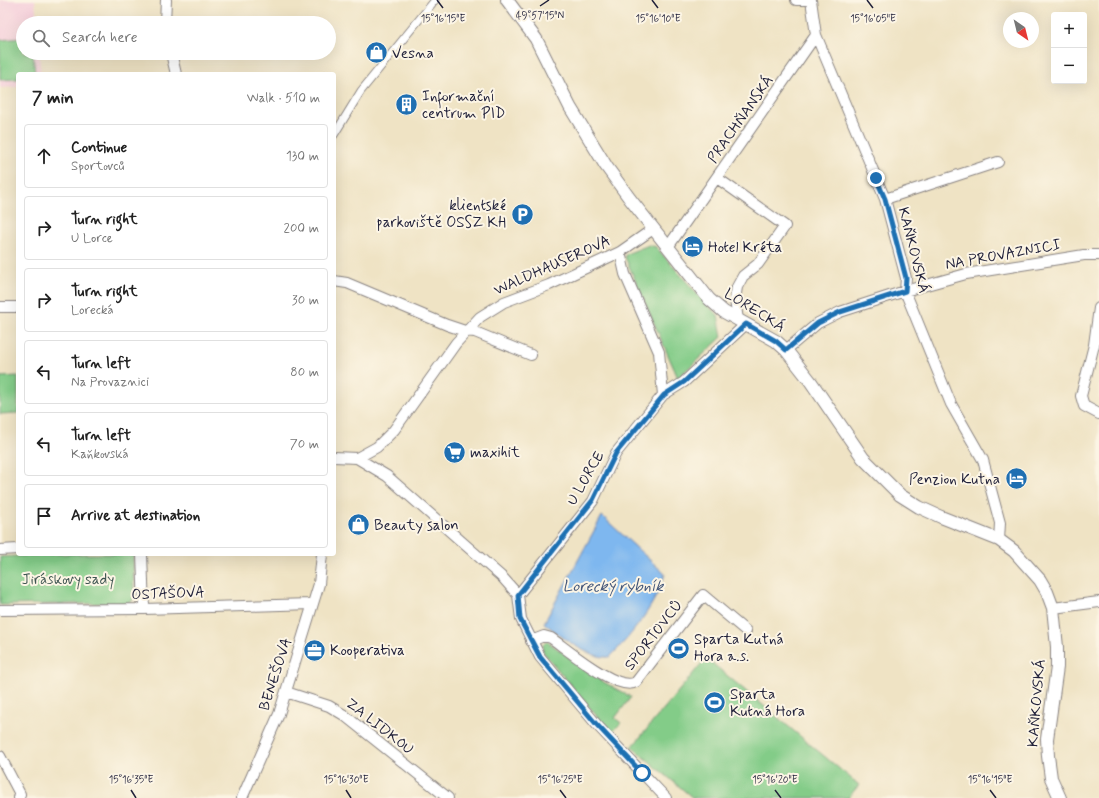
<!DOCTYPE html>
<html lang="en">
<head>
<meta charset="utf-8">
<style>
  body { margin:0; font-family:Mynerve,sans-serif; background:#f2f2f2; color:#222 }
  .controls { position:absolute; right:12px; top:12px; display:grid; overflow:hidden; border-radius:4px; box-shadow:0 4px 16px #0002 }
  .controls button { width:36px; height:36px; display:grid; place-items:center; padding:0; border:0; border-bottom:1px solid #e0e0e0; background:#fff; color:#222; font:20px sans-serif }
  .compass { position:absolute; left:1003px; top:12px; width:36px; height:36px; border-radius:50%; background:#fff; box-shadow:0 4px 16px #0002; rotate:145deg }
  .stop { position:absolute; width:12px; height:12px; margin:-9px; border:3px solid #1f6fb2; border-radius:50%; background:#fff }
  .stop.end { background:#1f6fb2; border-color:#fff; box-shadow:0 1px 4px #0008 }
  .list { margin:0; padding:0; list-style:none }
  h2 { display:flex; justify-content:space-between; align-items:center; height:52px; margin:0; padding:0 16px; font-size:17px }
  h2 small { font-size:13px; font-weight:400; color:#767676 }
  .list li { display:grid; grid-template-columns:26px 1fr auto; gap:12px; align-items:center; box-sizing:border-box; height:64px; margin:0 8px 8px; padding:0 8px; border:1px solid #e0e0e0; border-radius:4px }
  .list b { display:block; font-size:15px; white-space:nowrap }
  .list p { margin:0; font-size:13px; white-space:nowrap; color:#767676 }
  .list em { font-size:13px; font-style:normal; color:#767676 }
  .icon { flex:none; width:22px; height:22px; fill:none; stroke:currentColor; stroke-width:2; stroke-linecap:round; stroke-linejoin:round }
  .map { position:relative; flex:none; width:1099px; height:798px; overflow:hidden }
  .search { position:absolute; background:#fff; box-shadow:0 4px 16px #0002; left:16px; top:16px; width:320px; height:44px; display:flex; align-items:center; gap:10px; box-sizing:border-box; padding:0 14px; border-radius:22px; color:#767676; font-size:15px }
  .panel { position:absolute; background:#fff; box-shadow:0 4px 16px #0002; left:16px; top:72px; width:320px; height:484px; border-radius:4px }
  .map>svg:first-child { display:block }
  .built { fill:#f5cfdb }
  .green { fill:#83cc88; stroke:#527762 }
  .water { fill:#7eb7ef; stroke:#506c95 }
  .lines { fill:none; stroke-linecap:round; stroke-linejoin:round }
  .pedestrian-casing { stroke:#888280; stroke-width:9 }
  .minor-casing { stroke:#888280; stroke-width:12 }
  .tertiary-casing { stroke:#888280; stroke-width:14 }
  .pedestrian { stroke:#fff; stroke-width:7 }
  .minor { stroke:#fff; stroke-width:10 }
  .tertiary { stroke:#fff; stroke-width:12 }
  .route { stroke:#1f6fb2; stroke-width:5 }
  .ticks { fill:none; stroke:#22223b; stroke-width:1.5 }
  .labels { text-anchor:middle; stroke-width:4; stroke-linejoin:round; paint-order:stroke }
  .poi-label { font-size:15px; fill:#22223b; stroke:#fcf5e5; text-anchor:start }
  .street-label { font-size:15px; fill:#22223b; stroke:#fcf5e5 }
  .park-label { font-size:15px; fill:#3f5552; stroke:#fcf5e5 }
  .water-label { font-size:16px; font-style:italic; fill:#42567a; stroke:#fcf5e5 }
  .ticks-label { font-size:10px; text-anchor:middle; fill:#22223b; stroke:#fcf5e5; stroke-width:4; stroke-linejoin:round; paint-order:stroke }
</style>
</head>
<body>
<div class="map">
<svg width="1099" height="798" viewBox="0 0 1099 798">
  <rect width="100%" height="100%" fill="#fcf5e5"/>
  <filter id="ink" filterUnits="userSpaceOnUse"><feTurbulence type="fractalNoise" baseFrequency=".025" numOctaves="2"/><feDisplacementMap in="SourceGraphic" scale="8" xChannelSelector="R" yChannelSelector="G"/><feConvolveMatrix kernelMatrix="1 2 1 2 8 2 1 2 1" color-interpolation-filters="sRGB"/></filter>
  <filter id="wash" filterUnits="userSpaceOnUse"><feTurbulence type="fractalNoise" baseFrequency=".012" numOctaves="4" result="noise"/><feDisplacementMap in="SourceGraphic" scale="16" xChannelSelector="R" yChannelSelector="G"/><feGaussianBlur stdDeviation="0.9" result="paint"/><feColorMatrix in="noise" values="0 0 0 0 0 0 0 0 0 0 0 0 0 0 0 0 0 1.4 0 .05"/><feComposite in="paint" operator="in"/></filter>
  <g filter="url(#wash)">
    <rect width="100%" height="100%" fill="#efe3c4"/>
    <path class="built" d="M0,0H35L37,23H23V53H39L41,74H18V87L0,88Z"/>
    <path class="green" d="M23,38V53H33L35,74H18V79L0,80V40Z
      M649,245L656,247L706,304L718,315L722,337L678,378L625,257L626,254Z
      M18,376V413L0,414V377Z
      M63,554H133L134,599L127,603L0,605V557Z
      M547,641L598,679L631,697L615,718L621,723L611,733L543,652L542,645Z
      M706,658L859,785L848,798H693L632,747Z"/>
    <path class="water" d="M602,516L665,574C656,604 633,634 610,657C588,659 561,636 544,623Z"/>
  </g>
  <g filter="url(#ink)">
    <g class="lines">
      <defs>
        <path id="pedestrian" d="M334,135L361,91L435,0"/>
        <path id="minor" d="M796,0H811
          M811,0L816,35L885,199L906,278L905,291L951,404L983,460L1000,523L999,540
          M165,23L166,0
          M171,53L176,74
          M717,178L785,226L758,264L743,276L737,287L735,300L738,320
          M885,199L998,162
          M668,247L816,35
          M334,281L347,283L447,325L465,331L475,332L531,355
          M0,307H18
          M1099,308L1094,345L1081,396L1084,406L1099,414
          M786,350L818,323L840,312L905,291L966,274L1084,255H1099
          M663,395L684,382L746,324
          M334,457L357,458L387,476L503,578L518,595L521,619L540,657L597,725L666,798
          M357,458L377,447L394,430L456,343L480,317L504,302L549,285L620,252L653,229
          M0,550L18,549
          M142,554L144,609
          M518,595L593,501L616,453L663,395L659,352L625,274L620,252
          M1053,608L1099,602
          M0,610L144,609L312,604
          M531,641L544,636L551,638C567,649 618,693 636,682L703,595L746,631
          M286,692L329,706L344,715L448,798
          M0,756L20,794L19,798
          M242,798L279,714L319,584L322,554"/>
        <path id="tertiary" d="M507,0L536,39L570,107L606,166L630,199L709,299L724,312L776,341L786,350L811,382L863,458L900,495L919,507L941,517L999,540L1014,551L1040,580L1047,592L1053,608L1057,647V667L1047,739L1048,756L1051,778L1060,798"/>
      </defs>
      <use href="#pedestrian" class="pedestrian-casing"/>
      <use href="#minor" class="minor-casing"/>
      <use href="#tertiary" class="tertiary-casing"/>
      <use href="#pedestrian" class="pedestrian"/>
      <use href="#minor" class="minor"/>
      <use href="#tertiary" class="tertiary"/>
    </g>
  </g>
  <g class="lines" filter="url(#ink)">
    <path class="route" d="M642,773L597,725L540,657L520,619L518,595L593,500L616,453L664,395L684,382L746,324L776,341L786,350L818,323L840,312L905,291L906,278L885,199L876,178"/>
  </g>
  <path class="ticks" d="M437,0L443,8M652,0L658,8M867,0L873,8M540,6L549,0M131,790L136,798M346,790L351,798M560,790L566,798M775,790L781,798M990,790L996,798"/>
  <defs>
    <symbol id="shop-disc" viewBox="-11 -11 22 22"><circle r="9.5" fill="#1f6fb2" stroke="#fcf5e5"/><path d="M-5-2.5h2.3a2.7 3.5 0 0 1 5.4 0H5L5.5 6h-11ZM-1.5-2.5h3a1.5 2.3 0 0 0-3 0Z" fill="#fff"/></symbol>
    <symbol id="building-disc" viewBox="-11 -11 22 22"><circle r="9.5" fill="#1f6fb2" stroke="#fcf5e5"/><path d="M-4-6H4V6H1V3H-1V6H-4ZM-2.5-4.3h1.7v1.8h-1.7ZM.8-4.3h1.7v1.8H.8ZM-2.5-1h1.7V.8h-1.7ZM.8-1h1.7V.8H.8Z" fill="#fff"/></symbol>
    <symbol id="parking-disc" viewBox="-11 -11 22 22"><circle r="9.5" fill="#1f6fb2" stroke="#fcf5e5"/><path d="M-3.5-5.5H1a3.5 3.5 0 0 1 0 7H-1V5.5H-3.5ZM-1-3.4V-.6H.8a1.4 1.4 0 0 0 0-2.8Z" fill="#fff"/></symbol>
    <symbol id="hotel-disc" viewBox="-11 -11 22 22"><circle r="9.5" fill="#1f6fb2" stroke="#fcf5e5"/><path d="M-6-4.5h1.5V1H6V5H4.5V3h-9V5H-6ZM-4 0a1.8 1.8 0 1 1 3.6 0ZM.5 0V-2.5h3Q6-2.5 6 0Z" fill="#fff"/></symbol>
    <symbol id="supermarket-disc" viewBox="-11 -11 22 22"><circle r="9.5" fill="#1f6fb2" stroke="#fcf5e5"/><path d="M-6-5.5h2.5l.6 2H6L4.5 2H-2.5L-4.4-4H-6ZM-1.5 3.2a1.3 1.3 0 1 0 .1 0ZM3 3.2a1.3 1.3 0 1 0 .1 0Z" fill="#fff"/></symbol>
    <symbol id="stadium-disc" viewBox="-11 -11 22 22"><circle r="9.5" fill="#1f6fb2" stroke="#fcf5e5"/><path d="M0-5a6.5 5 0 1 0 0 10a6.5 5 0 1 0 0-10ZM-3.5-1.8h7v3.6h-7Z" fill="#fff"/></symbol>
    <symbol id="office-disc" viewBox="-11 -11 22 22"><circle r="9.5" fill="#1f6fb2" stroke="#fcf5e5"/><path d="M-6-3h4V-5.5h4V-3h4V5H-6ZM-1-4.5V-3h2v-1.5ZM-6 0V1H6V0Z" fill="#fff"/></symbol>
  </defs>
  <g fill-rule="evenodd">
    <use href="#shop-disc" x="364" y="40" width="25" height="25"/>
    <use href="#building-disc" x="394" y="92" width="25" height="25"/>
    <use href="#parking-disc" x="510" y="202" width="25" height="25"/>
    <use href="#hotel-disc" x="680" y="234" width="25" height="25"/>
    <use href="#supermarket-disc" x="442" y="440" width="25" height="25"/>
    <use href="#hotel-disc" x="1004" y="466" width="25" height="25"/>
    <use href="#shop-disc" x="346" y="512" width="25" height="25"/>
    <use href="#stadium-disc" x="666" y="636" width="25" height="25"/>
    <use href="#office-disc" x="302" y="638" width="25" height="25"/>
    <use href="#stadium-disc" x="702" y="690" width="25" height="25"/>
  </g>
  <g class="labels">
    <g class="poi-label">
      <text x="392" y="58">Vesna</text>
      <text x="422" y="101">Informační<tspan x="422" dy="17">centrum PID</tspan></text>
      <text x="506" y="210" text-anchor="end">klientské<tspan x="506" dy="17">parkoviště OSSZ KH</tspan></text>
      <text x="708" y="252">Hotel Kréta</text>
      <text x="470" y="457">maxihit</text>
      <text x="1000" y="484" text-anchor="end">Penzion Kutna</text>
      <text x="374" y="530">Beauty salon</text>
      <text x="694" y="644">Sparta Kutná<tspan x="694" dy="17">Hora a.s.</tspan></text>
      <text x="330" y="655">Kooperativa</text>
      <text x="730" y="699">Sparta<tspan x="730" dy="17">Kutná Hora</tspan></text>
    </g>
    <g class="street-label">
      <text transform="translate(740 119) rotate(-55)" y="5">PRACHŇANSKÁ</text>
      <text transform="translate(914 250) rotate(76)" y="5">KAŇKOVSKÁ</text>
      <text transform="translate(1003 254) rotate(-10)" y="5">NA PROVAZNICI</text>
      <text transform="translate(552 265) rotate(-24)" y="5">WALDHAUSEROVA</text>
      <text transform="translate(755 310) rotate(32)" y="5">LORECKÁ</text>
      <text transform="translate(585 478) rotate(-60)" y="5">U LORCE</text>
      <text transform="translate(168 593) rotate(-2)" y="5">OSTAŠOVA</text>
      <text transform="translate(653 635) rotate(-52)" y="5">SPORTOVCŮ</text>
      <text transform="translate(275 674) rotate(-72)" y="5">BENEŠOVA</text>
      <text transform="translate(1036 703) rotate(-85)" y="5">KAŇKOVSKÁ</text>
      <text transform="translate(380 726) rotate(38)" y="5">ZA LIDKOU</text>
    </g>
    <g class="park-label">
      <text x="68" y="584">Jiráskovy sady</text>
    </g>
    <g class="water-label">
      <text x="613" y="591">Lorecký rybník</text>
    </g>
  </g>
  <g class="ticks-label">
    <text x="540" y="19">49°57'15"N</text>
    <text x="443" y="22">15°16'15"E</text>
    <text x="658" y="22">15°16'10"E</text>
    <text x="873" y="22">15°16'05"E</text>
    <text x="131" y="783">15°16'35"E</text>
    <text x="346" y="783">15°16'30"E</text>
    <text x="560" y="783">15°16'25"E</text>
    <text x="775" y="783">15°16'20"E</text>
    <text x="990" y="783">15°16'15"E</text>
  </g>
</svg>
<div class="controls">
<button>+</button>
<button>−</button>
</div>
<svg class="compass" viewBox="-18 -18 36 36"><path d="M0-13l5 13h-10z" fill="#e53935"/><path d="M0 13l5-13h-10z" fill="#767676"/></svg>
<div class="stop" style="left:642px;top:773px"></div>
<div class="stop end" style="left:876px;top:178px"></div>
<div class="search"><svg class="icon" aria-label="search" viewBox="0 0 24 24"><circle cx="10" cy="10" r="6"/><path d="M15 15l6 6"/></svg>Search here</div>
<section class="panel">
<h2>7 min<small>Walk · 510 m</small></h2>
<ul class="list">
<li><svg class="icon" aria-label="ahead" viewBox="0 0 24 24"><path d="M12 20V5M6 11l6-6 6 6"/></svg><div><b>Continue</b><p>Sportovců</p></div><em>130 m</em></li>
<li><svg class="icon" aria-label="right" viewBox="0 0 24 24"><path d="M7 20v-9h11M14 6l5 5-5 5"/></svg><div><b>Turn right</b><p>U Lorce</p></div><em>200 m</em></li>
<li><svg class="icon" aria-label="right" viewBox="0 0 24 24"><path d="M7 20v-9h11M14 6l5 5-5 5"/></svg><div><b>Turn right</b><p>Lorecká</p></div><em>30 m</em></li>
<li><svg class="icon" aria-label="left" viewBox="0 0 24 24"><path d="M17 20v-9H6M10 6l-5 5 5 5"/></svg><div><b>Turn left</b><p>Na Provaznici</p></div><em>80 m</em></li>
<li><svg class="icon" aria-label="left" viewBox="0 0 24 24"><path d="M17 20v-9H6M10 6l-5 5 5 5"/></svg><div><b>Turn left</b><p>Kaňkovská</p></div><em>70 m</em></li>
<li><svg class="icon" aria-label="arrive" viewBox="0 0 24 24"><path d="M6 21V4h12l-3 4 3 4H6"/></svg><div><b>Arrive at destination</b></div></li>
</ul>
</section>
</div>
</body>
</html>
